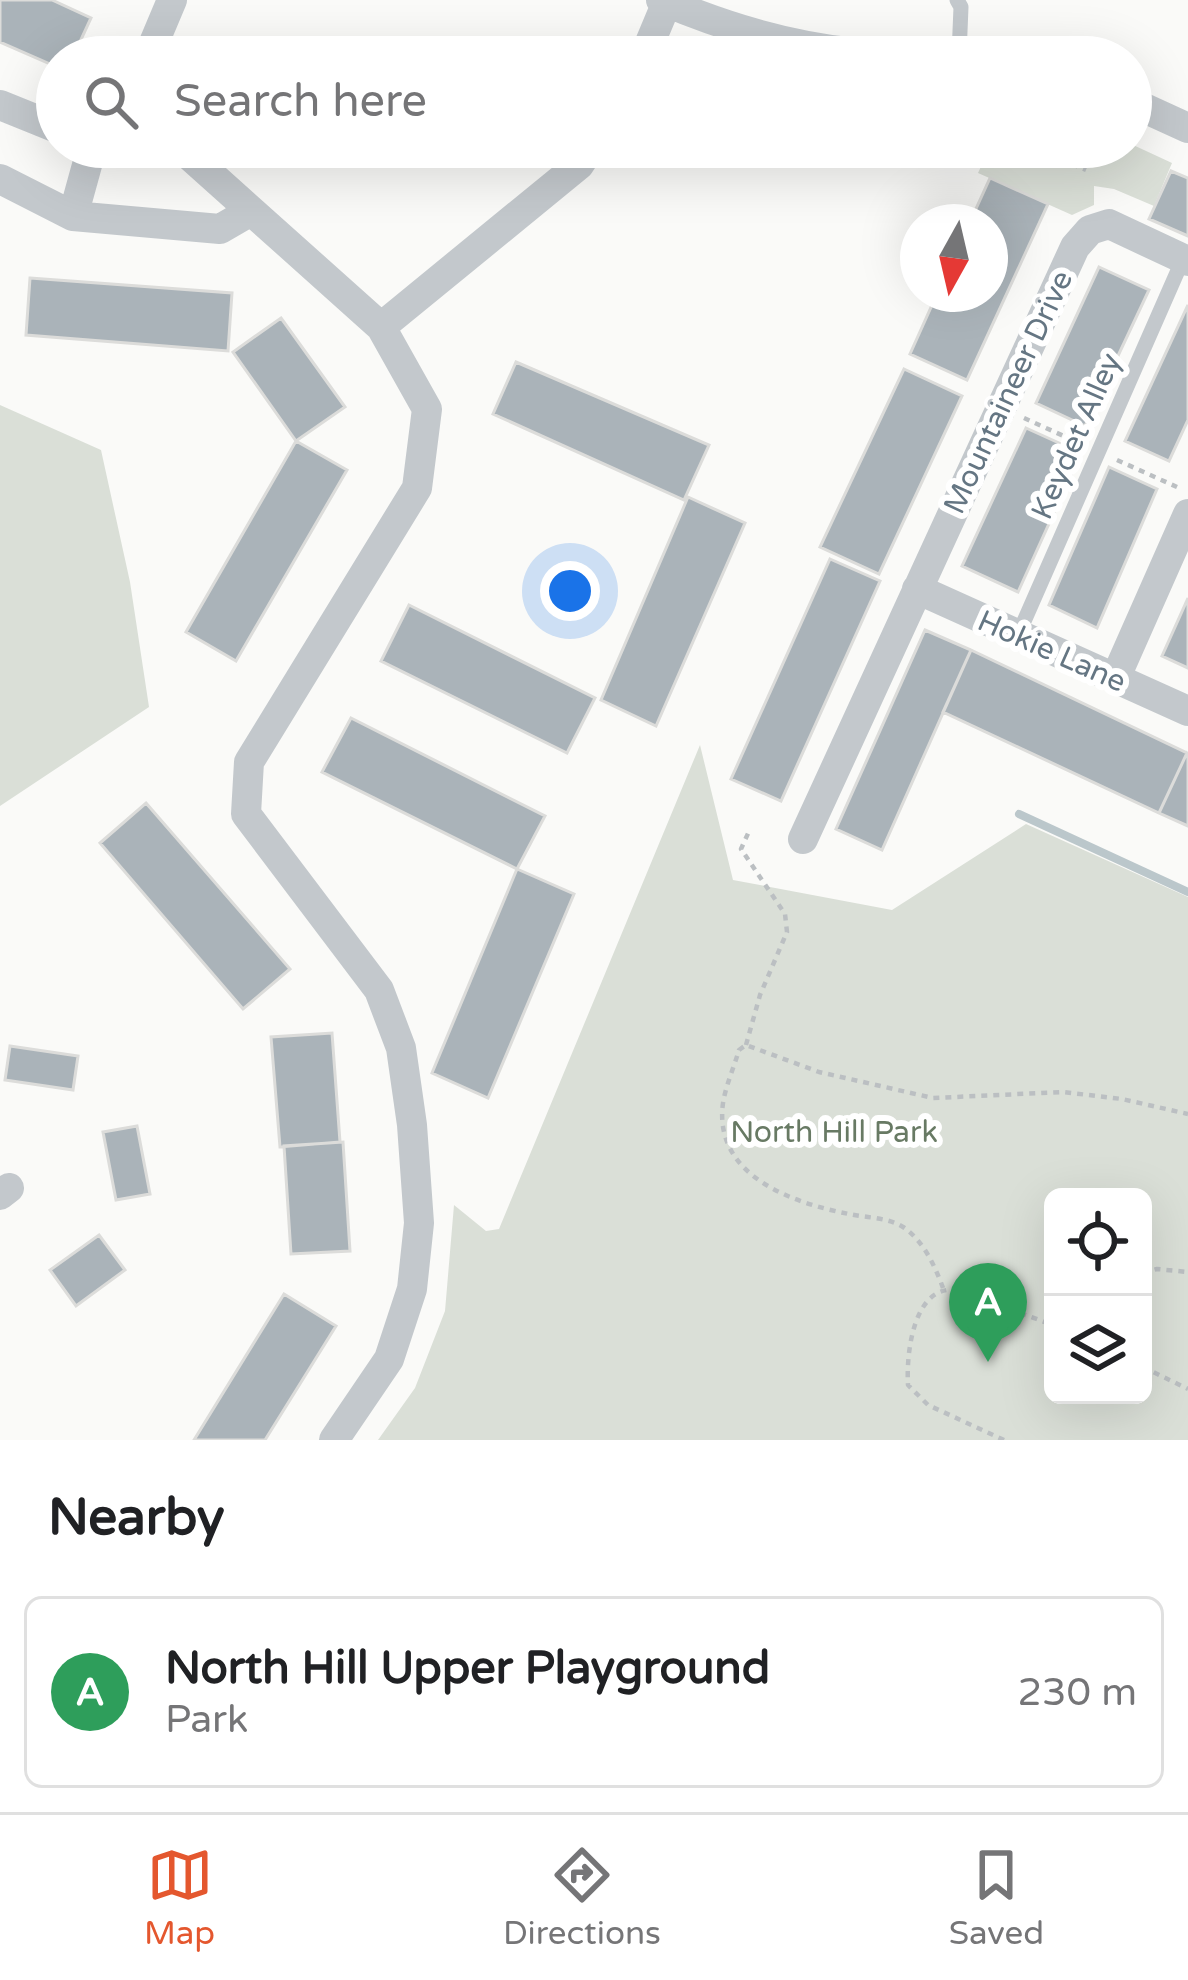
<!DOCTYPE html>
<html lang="en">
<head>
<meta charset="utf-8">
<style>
  body { margin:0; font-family:"Varela Round",sans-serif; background:#f2f2f2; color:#202124 }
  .controls { position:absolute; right:36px; bottom:36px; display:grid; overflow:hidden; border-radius:18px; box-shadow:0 12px 48px #0002 }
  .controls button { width:108px; height:108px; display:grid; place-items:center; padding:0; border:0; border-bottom:3px solid #e0e0e0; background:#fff; color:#202124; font:60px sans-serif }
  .compass { position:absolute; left:900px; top:204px; width:108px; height:108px; border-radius:50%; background:#fff; box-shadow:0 12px 48px #0002; rotate:188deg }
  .you { position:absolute; left:570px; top:591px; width:42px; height:42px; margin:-30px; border:9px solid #fff; border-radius:50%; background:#1a73e8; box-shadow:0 0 0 18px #1a73e833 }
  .badge { display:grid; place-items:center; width:78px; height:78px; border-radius:50%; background:#e4572e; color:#fff; font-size:39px; font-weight:700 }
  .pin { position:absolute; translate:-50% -99px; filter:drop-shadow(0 3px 6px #0008) }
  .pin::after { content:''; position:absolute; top:63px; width:42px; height:36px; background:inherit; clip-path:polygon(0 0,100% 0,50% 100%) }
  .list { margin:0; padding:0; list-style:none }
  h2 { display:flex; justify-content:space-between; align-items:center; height:156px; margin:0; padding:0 48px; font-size:51px }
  h2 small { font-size:39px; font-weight:400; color:#757577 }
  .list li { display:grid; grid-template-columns:78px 1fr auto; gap:36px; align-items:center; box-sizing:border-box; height:192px; margin:0 24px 24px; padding:0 24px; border:3px solid #e0e0e0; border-radius:18px }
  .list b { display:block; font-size:45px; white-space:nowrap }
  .list p { margin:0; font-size:39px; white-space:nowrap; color:#757577 }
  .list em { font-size:39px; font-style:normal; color:#757577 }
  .icon { flex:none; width:66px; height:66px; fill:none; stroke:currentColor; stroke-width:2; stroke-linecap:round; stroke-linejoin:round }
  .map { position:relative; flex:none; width:1188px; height:1440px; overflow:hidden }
  .search { position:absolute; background:#fff; box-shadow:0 12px 48px #0002; left:36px; right:36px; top:36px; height:132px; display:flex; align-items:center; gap:30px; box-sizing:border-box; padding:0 42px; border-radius:66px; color:#757577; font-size:45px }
  .sheet { height:372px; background:#fff }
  nav { display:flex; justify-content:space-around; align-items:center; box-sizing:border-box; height:168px; border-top:3px solid #e0e0e0; background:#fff; font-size:33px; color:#757577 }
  nav a { display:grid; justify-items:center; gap:6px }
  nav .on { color:#e4572e }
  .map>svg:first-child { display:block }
  .green { fill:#dadfd7; fill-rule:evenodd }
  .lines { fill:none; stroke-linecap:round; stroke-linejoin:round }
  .stream { stroke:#bbc7cb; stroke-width:8 }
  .building { fill:#aab3b9; stroke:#dcdcda; stroke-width:3 }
  .path { stroke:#bbbfc2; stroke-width:4.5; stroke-dasharray:6 6; stroke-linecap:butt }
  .service { stroke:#c3c8cc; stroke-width:15 }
  .minor { stroke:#c3c8cc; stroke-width:30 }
  .labels { text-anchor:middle; stroke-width:12; stroke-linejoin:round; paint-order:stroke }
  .street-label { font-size:30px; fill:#657683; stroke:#fff }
  .park-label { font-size:30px; fill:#687a64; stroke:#fff }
</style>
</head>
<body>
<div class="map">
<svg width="1188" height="1440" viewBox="0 0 1188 1440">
  <rect width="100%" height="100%" fill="#fafaf8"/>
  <path class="green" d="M1131,144L1172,163L1154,206L1114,189L1094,186V205L1072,215L978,173L990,147H1131Z
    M0,405L101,450L130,582L149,707L0,806Z
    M700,745L733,880L892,910L1026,824L1188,897V1440H378L415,1388L445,1311L454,1205L486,1231L499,1229ZM1143,1197V1395H1053V1197Z"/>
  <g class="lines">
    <path class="stream" d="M1019,814L1188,892"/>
  </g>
  <path class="building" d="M0,0H52L91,18L73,57H57V67L0,42Z
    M1171,171L1188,178V236L1149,219Z
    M990,178L1048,204L967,380L910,354L937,294H990V222H970Z
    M1099,267L1149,290L1085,426L1036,403Z
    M30,278L232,293L228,351L26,335Z
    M1188,305V420L1169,461L1125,441Z
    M281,318L345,407L296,441L233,352Z
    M516,362L709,445L684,500L493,414Z
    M904,369L962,396L879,574L820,547Z
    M1026,428L1081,453L1018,592L962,566Z
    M296,441L347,470L236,661L186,632Z
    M1109,467L1157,489L1097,628L1049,605Z
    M688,497L745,523L656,726L601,700Z
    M830,559L880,581L781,801L731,779Z
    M1188,598V668L1162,656Z
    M409,605L595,698L567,753L381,661Z
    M925,630L971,650L882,850L836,829Z
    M971,650L1187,753L1159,813L943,712Z
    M351,718L545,816L517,869L322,772Z
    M1187,753L1188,754V826L1159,813Z
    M146,803L290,969L243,1009L100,843Z
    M517,869L574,894L488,1098L432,1073Z
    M332,1033L340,1142L280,1147L271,1037Z
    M10,1046L78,1056L73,1090L5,1080Z
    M137,1126L150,1194L116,1200L103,1132Z
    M343,1142L350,1251L291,1254L284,1146Z
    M99,1235L125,1270L76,1306L50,1270Z
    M284,1294L336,1326L265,1440H194Z"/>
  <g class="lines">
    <path class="path" d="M1026,151L1060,159L1086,170
      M1024,418L1079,443
      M1117,460L1177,487
      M746,1045L760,995L787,932L785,914L741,849L750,829
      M1143,1273L1157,1269L1188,1272
      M943,1288C935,1266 923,1240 903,1227C887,1217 867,1218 849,1214C793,1203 713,1176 723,1103C726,1085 734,1067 739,1050L746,1045L819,1072L933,1098L1063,1092L1122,1099L1188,1114
      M1143,1367L1188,1389
      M1004,1440L928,1405L908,1385C906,1352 914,1284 957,1290L1053,1325"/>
    <path class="service" d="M957,0L961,7L959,55
      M1018,635L1183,259"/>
    <path class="minor" d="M661,0C725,27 787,46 856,53C905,58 955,53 1004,57
      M148,57L172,0
      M644,57L667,2
      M1131,102L1188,128
      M0,105L57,128
      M180,147L381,327L427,409L417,488L249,762L246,814L379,990L401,1048L412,1125L419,1223L412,1289L389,1359L334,1440
      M0,179L73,216L220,229L251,211
      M73,216L92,147
      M381,327L579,165L591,147
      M917,589L1188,711
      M1115,679L1188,514
      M803,839L1075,247L1090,230L1109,224L1188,261
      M0,1195L9,1188"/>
  </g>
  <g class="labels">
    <g class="street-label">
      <text transform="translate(1008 392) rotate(-65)" y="10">Mountaineer Drive</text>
      <text transform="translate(1076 436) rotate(-66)" y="10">Keydet Alley</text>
      <text transform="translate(1052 651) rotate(24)" y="10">Hokie Lane</text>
    </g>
    <g class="park-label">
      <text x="834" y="1142">North Hill Park</text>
    </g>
  </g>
</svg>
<div class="controls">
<button><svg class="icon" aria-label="locate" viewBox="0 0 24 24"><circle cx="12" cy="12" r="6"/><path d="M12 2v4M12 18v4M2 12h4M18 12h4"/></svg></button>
<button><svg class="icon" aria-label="layers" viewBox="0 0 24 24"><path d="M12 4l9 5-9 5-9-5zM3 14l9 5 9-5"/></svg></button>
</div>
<svg class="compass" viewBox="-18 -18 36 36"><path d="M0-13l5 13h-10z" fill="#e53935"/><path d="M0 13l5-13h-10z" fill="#757577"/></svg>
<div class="you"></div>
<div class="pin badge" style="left:988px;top:1362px;background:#2e9e5b">A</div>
<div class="search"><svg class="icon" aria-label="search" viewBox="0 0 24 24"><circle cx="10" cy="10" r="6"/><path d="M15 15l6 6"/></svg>Search here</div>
</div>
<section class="sheet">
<h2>Nearby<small></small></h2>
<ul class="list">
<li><span class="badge" style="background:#2e9e5b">A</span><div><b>North Hill Upper Playground</b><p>Park</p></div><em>230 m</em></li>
</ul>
</section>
<nav>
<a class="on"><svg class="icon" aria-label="map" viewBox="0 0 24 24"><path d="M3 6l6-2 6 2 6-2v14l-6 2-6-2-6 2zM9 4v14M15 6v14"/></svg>Map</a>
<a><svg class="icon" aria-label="directions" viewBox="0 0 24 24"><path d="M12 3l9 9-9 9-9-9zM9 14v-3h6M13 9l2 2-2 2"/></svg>Directions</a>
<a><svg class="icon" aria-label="saved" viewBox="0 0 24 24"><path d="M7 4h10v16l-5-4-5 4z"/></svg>Saved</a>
</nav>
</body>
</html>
